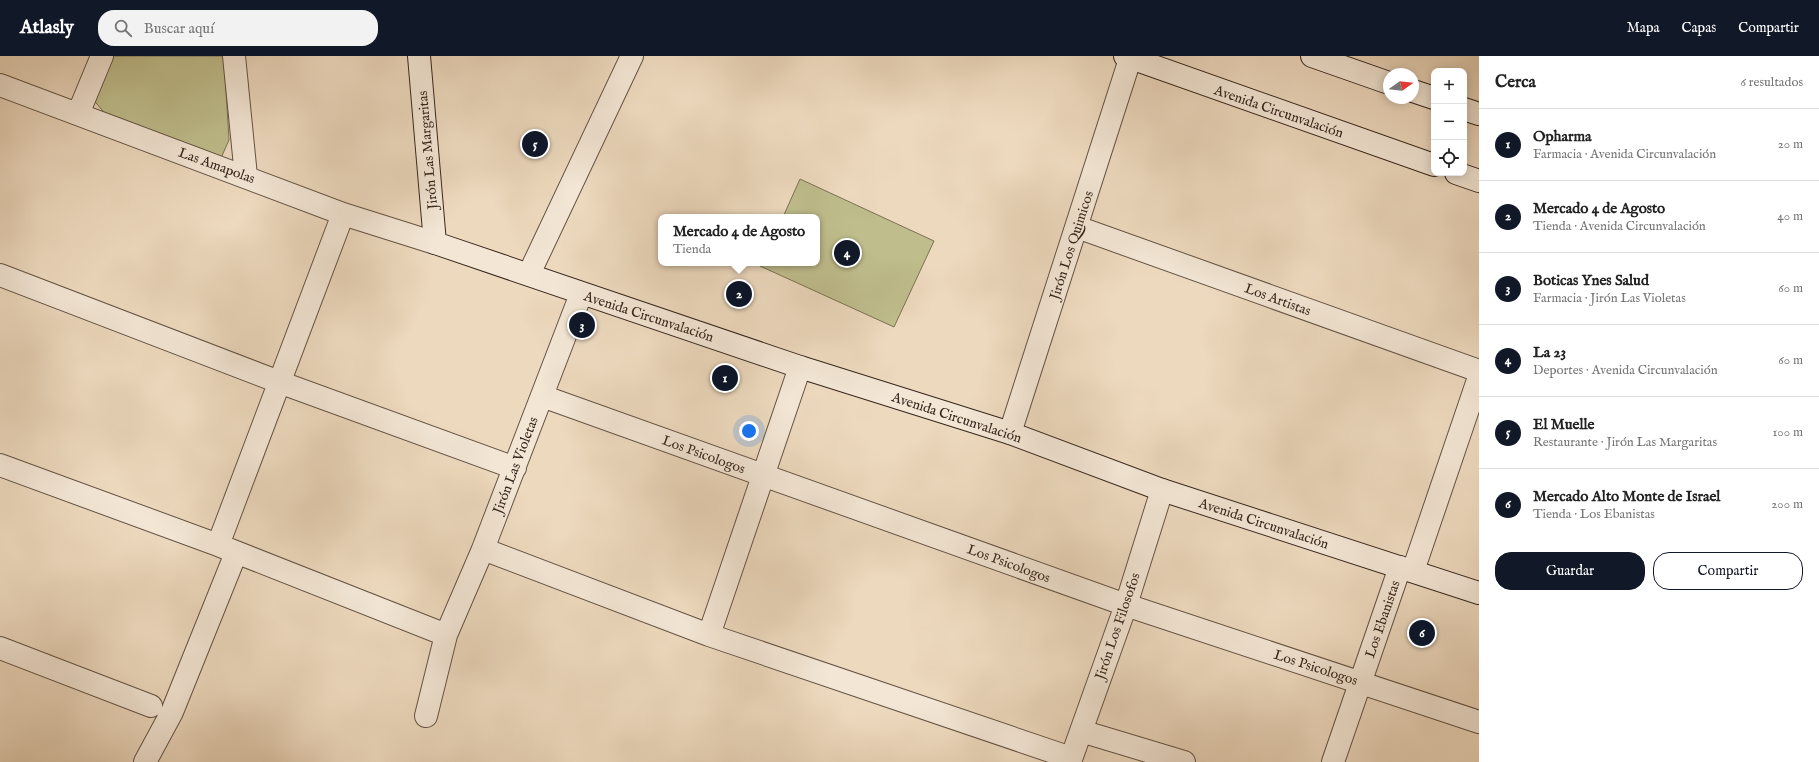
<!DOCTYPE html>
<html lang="es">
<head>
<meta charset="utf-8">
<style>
  body { margin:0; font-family:"IM FELL English",serif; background:#f2f2f2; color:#222 }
  .controls { position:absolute; right:12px; top:12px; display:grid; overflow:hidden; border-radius:8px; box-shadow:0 2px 10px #0003 }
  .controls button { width:36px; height:36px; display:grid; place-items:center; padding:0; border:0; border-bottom:1px solid #e0e0e0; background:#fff; color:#222; font:20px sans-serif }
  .compass { position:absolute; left:1383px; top:12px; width:36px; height:36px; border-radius:50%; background:#fff; box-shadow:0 2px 10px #0003; rotate:75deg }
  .you { position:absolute; left:749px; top:375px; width:14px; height:14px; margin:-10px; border:3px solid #fff; border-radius:50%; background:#1a73e8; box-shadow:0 0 0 6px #1a73e833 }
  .badge { display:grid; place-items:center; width:26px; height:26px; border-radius:50%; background:#111827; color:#fff; font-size:13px; font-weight:700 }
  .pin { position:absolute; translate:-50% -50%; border:2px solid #fff; box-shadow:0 1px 4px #0006 }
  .popup { position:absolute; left:658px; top:158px; width:162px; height:52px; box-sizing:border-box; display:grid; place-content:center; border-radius:8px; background:#fff; filter:drop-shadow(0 1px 3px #0005); font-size:13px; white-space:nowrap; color:#767676 }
  .popup b { font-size:15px; color:#222 }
  .popup::after { content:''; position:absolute; left:50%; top:100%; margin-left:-8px; border:8px solid transparent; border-top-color:#fff }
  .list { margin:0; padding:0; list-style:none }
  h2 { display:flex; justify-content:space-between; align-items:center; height:52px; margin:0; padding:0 16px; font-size:17px }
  h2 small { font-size:13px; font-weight:400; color:#767676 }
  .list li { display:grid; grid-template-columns:26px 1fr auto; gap:12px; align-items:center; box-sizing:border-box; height:72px; padding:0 16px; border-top:1px solid #e0e0e0 }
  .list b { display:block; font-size:15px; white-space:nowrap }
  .list p { margin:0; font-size:13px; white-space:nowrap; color:#767676 }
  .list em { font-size:13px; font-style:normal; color:#767676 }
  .actions { display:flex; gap:8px; padding:12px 16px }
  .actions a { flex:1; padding:9px 0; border:1px solid #111827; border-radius:16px; text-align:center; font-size:14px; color:#111827 }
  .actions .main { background:#111827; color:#fff }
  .icon { flex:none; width:22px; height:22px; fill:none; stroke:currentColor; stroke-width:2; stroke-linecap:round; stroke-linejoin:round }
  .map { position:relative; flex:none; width:1479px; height:706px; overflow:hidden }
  header { display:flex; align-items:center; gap:24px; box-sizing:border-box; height:56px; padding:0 20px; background:#111827; color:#fff }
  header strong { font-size:19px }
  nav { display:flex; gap:22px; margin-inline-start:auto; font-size:14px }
  .search { width:280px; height:36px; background:#f2f2f2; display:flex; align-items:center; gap:10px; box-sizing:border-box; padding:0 14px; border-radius:16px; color:#767676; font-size:15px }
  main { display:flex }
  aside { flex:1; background:#fff }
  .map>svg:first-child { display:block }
  .green { fill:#bfbd8c; stroke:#7b7254 }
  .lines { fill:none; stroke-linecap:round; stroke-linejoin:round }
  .street-casing { stroke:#645345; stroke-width:24 }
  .secondary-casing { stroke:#37261d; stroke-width:24 }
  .street { stroke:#f3e6d5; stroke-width:22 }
  .secondary { stroke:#f3e6d5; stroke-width:22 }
  .labels { text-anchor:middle; stroke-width:3; stroke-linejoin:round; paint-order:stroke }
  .street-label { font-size:14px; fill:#37261d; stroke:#f3e6d5 }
</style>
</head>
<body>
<header>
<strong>Atlasly</strong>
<div class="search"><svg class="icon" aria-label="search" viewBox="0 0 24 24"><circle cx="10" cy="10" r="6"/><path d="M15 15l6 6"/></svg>Buscar aquí</div>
<nav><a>Mapa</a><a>Capas</a><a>Compartir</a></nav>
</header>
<main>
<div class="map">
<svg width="1479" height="706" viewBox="0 0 1479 706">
  <rect width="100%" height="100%" fill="#edd9be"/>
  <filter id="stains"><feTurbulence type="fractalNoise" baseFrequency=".005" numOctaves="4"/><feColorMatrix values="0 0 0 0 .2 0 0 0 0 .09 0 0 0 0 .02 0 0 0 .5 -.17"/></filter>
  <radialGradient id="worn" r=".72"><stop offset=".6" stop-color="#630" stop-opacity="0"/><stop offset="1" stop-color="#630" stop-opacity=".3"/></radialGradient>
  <path class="green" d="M111,0H224L229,84L221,102L106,59L92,42Z
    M800,123L934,185L894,271L760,210L762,207H817V161H783Z"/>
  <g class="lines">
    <defs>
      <path id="street" d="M234,0L246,120
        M0,29L343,158L435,187
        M78,58L102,0
        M1077,171L1479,315
        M529,218L632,0
        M0,219L279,326L515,412
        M542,340L1126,549L1479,666
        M1010,377L1131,0
        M0,409L218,489L446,579
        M218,489L343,158
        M483,493L709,579L1071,702
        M1413,515L1479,321
        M709,579L800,311
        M0,592L151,650
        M426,660L446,579L483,493L581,238
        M1081,675L1184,706
        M145,706L172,656L236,497
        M1070,706L1126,549L1162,434
        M1333,706L1400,511"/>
      <path id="secondary" d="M419,0L435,187L800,311L1010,377L1162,434L1479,537
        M1125,0L1434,109
        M1312,0L1389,27
        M1413,35L1434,42
        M1464,53L1479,58
        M1456,117L1479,125"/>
    </defs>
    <use href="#street" class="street-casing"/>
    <use href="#secondary" class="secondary-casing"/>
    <use href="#street" class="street"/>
    <use href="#secondary" class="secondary"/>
  </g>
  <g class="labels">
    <g class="street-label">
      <text transform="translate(1279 55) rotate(19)" y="5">Avenida Circunvalación</text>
      <text transform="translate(427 94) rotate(-95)" y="5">Jirón Las Margaritas</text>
      <text transform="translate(217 109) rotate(20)" y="5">Las Amapolas</text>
      <text transform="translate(1071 189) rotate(-72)" y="5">Jirón Los Quimicos</text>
      <text transform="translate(1278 243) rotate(20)" y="5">Los Artistas</text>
      <text transform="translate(649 260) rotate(18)" y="5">Avenida Circunvalación</text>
      <text transform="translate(957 361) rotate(18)" y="5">Avenida Circunvalación</text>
      <text transform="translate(704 398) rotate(20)" y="5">Los Psicologos</text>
      <text transform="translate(515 409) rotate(-69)" y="5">Jirón Las Violetas</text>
      <text transform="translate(1264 467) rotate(18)" y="5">Avenida Circunvalación</text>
      <text transform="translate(1009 507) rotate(20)" y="5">Los Psicologos</text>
      <text transform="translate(1382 563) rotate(-71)" y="5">Los Ebanistas</text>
      <text transform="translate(1117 570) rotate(-71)" y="5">Jirón Los Filosofos</text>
      <text transform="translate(1316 611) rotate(18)" y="5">Los Psicologos</text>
    </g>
  </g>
  <rect width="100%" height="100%" filter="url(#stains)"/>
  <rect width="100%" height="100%" fill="url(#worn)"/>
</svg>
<div class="controls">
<button>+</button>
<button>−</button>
<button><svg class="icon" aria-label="locate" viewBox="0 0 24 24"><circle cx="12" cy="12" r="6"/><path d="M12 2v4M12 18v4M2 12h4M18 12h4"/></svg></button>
</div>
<svg class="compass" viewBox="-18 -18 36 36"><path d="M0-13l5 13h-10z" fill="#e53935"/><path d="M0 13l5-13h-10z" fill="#767676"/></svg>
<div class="you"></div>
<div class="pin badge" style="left:725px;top:322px">1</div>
<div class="pin badge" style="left:739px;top:238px">2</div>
<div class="popup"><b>Mercado 4 de Agosto</b>Tienda</div>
<div class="pin badge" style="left:582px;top:269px">3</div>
<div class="pin badge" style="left:847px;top:197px">4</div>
<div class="pin badge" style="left:535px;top:88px">5</div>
<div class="pin badge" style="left:1422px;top:577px">6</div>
</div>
<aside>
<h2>Cerca<small>6 resultados</small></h2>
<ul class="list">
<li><span class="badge">1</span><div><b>Opharma</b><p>Farmacia · Avenida Circunvalación</p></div><em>20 m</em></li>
<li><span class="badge">2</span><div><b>Mercado 4 de Agosto</b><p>Tienda · Avenida Circunvalación</p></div><em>40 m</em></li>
<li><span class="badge">3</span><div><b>Boticas Ynes Salud</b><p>Farmacia · Jirón Las Violetas</p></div><em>60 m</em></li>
<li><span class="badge">4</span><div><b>La 23</b><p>Deportes · Avenida Circunvalación</p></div><em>60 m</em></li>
<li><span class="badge">5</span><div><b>El Muelle</b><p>Restaurante · Jirón Las Margaritas</p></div><em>100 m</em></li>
<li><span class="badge">6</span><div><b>Mercado Alto Monte de Israel</b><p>Tienda · Los Ebanistas</p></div><em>200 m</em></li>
</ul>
<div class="actions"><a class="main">Guardar</a><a>Compartir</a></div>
</aside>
</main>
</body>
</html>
